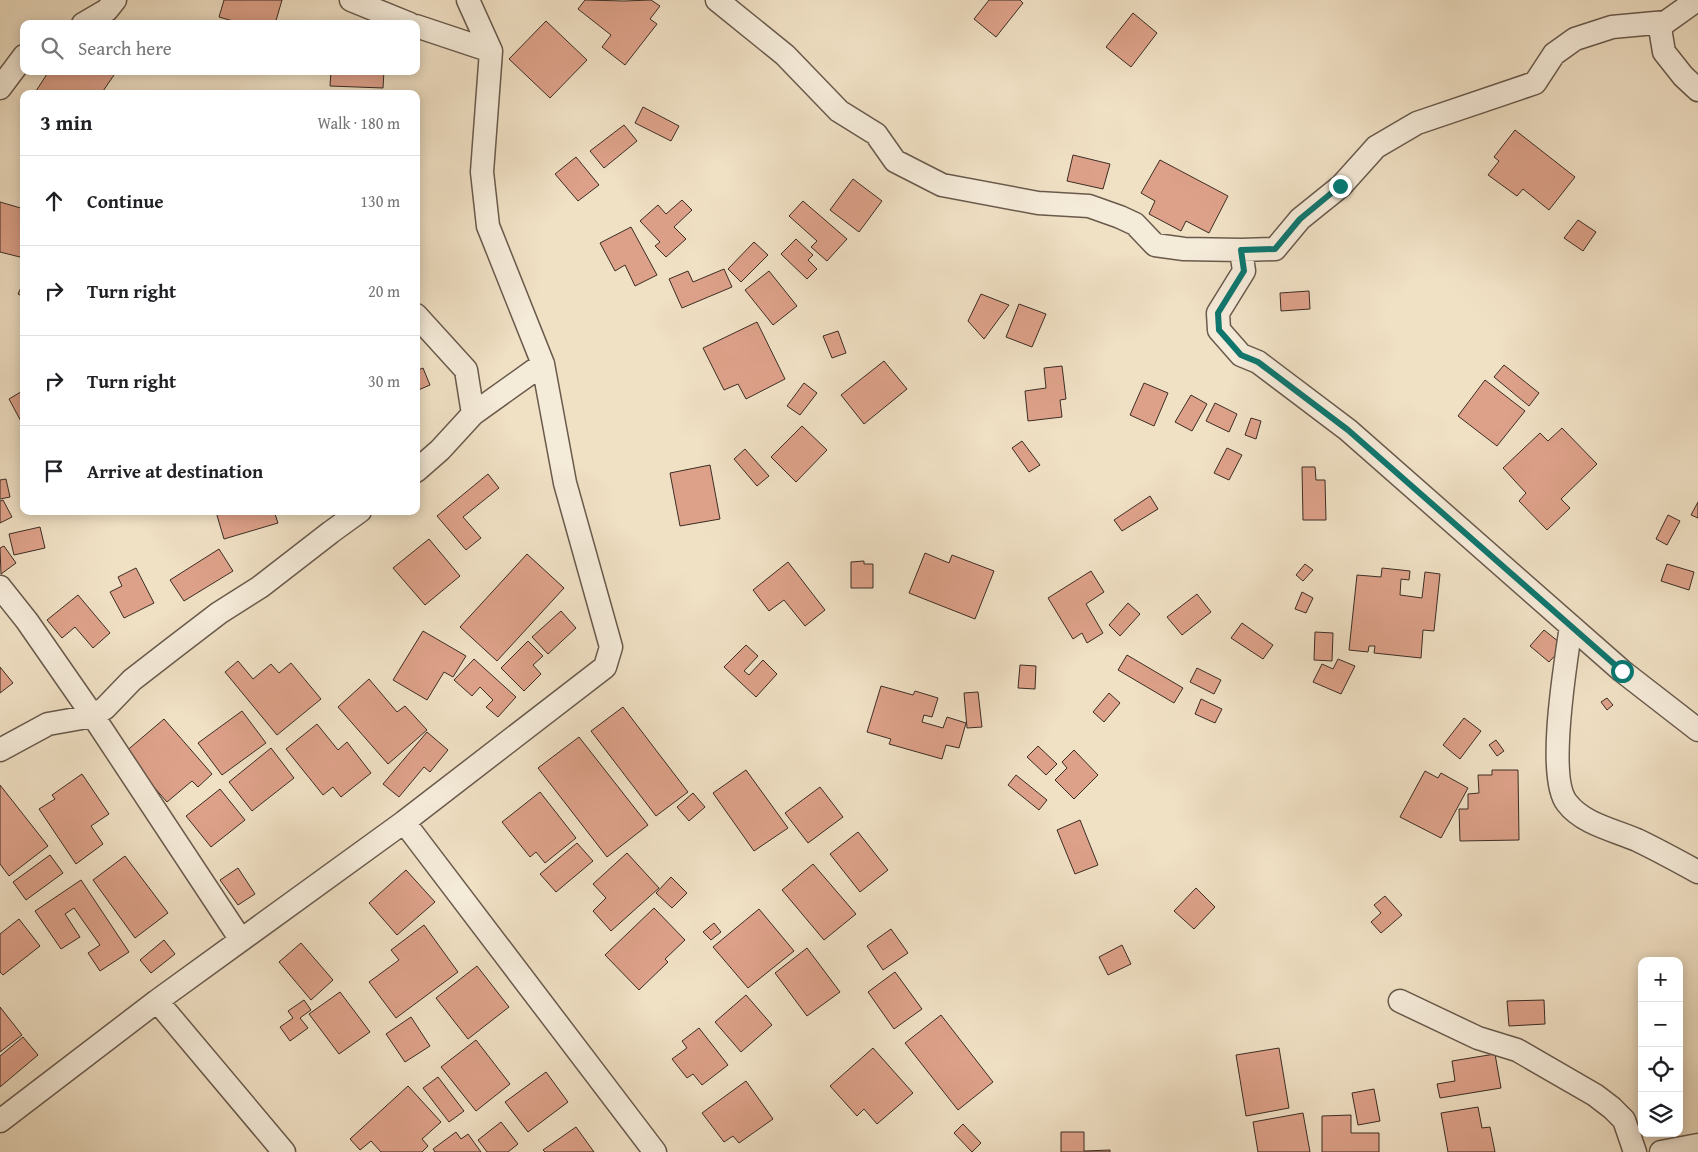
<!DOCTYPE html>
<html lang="en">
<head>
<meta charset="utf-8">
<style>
  body { margin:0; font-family:"Gentium Book Plus",serif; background:#f2f2f2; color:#202124 }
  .controls { position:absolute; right:15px; bottom:15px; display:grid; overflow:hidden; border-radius:10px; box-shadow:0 2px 12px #0003 }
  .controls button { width:45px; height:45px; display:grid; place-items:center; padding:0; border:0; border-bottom:1px solid #e0e0e0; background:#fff; color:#202124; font:25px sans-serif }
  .stop { position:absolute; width:15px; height:15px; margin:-11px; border:4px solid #0f766e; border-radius:50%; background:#fff }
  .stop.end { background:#0f766e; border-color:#fff; box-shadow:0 1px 5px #0008 }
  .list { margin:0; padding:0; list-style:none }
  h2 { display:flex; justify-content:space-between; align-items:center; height:65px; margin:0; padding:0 20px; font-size:21px }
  h2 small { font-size:16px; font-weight:400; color:#757577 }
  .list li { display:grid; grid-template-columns:32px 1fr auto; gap:15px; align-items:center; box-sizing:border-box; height:90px; padding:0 20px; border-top:1px solid #e0e0e0 }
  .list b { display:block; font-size:19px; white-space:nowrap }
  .list em { font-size:16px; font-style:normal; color:#757577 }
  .icon { flex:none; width:28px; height:28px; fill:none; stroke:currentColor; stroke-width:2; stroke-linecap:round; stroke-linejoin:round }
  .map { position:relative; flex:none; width:1698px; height:1152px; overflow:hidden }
  .search { position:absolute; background:#fff; box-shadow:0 2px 12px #0003; left:20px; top:20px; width:400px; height:55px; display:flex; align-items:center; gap:12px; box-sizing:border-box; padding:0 18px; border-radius:10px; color:#757577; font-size:19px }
  .panel { position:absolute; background:#fff; box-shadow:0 2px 12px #0003; left:20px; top:90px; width:400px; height:425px; border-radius:10px }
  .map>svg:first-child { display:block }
  .building { fill:#dda189; stroke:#3c2d24 }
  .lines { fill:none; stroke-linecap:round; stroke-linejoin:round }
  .street-casing { stroke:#695a4c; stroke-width:25 }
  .street { stroke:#f5ebd9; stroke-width:22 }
  .route { stroke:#0f766e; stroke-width:6 }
</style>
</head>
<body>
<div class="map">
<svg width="1698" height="1152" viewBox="0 0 1698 1152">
  <rect width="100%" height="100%" fill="#f0e0c4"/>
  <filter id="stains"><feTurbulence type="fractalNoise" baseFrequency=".004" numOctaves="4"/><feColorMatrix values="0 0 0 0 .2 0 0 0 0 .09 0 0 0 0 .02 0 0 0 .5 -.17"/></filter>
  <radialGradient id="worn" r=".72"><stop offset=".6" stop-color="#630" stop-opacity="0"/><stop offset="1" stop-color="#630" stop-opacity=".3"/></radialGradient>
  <path class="building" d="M224,0H282L275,24H243L219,17Z
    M585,0L624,1L651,0L660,6L650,19L657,24L625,65L602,47L611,35L578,9Z
    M989,0H1020L1023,3L996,37L974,19Z
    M1133,13L1157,33L1131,67L1106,47Z
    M546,21L587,60L550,98L509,59Z
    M49,71H108L114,75L101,94H34Z
    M331,71H384L383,88L330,86Z
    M643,107L679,126L671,141L635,123Z
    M624,125L637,141L604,168L590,151Z
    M1515,130L1575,177L1549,210L1523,189L1517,196L1488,175L1499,161L1494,157Z
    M1073,155L1110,164L1103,189L1067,181Z
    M576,157L599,185L578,201L555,174Z
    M1160,160L1228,196L1209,233L1186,221L1181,231L1149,214L1155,201L1141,193Z
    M853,179L882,201L859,232L830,210Z
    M682,200L692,210L674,227L686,239L666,257L655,246L660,242L640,221L658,205L666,214Z
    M803,201L847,239L827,261L811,247L817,241L789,216Z
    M0,202L24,209V258L0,252Z
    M1578,220L1596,232L1583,251L1564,238Z
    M631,227L657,275L635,286L625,265L615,271L600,243Z
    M796,239L813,255L808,260L817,269L807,279L781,254Z
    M754,242L768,255L741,282L728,269Z
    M724,269L732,287L682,308L669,279L688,271L693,282Z
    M769,271L797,306L773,325L745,290Z
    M24,281V297L18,294Z
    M1309,291L1310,309L1281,311L1280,293Z
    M981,294L1009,305L984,339L968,321Z
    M1019,304L1046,314L1032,347L1006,337Z
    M757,322L785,379L746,399L738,384L724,390L703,348Z
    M838,331L846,353L832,358L823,336Z
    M884,361L907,389L864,424L841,395Z
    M1504,365L1539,393L1529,406L1494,377Z
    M1062,366L1066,399L1060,400L1062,417L1028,421L1025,391L1046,388L1044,368Z
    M423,368L430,385L416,391V371Z
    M1485,380L1525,411L1497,446L1458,416Z
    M804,383L817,393L800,415L787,406Z
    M1144,383L1168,393L1154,426L1130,415Z
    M24,390V427L9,399Z
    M1191,395L1207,404L1192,431L1175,422Z
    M1215,403L1237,414L1229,432L1206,421Z
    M1251,418L1261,421L1256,439L1245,435Z
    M802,426L827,450L796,482L771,457Z
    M1562,428L1597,464L1561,499L1570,508L1547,530L1519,501L1526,493L1503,468L1540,433L1548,441Z
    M1022,441L1040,465L1029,472L1012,448Z
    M1227,448L1242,455L1229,480L1214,473Z
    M745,449L769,476L757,486L734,459Z
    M710,465L720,519L680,526L670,473Z
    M1302,467H1315L1316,480H1325L1326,520H1303Z
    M488,474L499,488L463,517L481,538L466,550L437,516Z
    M6,479L10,497L0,499V480Z
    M1150,496L1158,509L1122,531L1114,520Z
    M3,500L12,517L0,523V501Z
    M1698,502V518L1691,515Z
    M274,511L278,523L224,539L216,512Z
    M1668,515L1680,521L1667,545L1656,539Z
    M40,527L45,548L14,555L9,534Z
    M429,539L460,576L425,605L393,568Z
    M4,546L16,563L1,574L0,548Z
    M219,549L233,571L184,601L170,580Z
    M925,553L949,563L952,555L994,571L975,619L909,593Z
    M527,554L564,588L497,661L460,627Z
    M864,561V564H873V588H851V562Z
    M788,562L825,610L805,626L784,600L769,611L753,590Z
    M1305,564L1313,570L1303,581L1296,575Z
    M1667,564L1694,572L1689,590L1661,581Z
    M136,568L154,603L124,618L110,592L122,586L118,577Z
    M1382,568L1410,571L1409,580L1401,579L1400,595L1422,598L1425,572L1440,574L1434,631L1423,630L1421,658L1374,653L1375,646H1369L1368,652L1349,650L1357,575L1381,577Z
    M1091,571L1104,592L1086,604L1103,633L1087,643L1082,633L1073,639L1048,598Z
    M1302,592L1313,598L1306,613L1295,609Z
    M1197,594L1211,612L1182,635L1167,617Z
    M78,595L110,633L93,648L75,627L62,638L47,620Z
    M1128,603L1140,614L1120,636L1109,625Z
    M561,611L576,628L548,654L532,637Z
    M1242,623L1273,645L1263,659L1231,638Z
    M1544,630L1564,646L1549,662L1530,646Z
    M423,631L466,656L453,677L444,672L427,700L393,680Z
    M1315,632L1333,633L1332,661L1314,660Z
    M528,641L543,656L533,665L541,674L524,691L501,668Z
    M746,645L758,656L744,671L749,675L763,660L777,674L756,697L724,667Z
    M1127,655L1183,688L1174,703L1118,670Z
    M474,659L516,697L498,717L486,707L493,700L480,687L472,696L454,680Z
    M1338,659L1355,666L1341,694L1313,682L1322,664L1333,669Z
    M238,661L253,679L271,664L279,673L291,663L321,699L277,735L225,672Z
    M1020,665L1036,666L1035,689L1018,688Z
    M0,667L13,683L0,693Z
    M1197,668L1221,680L1214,694L1190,682Z
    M369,679L397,712L405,706L427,730L388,764L338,707Z
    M881,686L913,695L915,691L938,698L932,717L924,715L922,722L943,728L947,717L966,723L959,748L946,745L942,759L889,744L891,739L867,732Z
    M978,692L982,727L967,728L964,693Z
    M1109,693L1120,703L1104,722L1093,712Z
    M1607,698L1613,705L1607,710L1601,702Z
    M1201,699L1222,709L1215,723L1195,714Z
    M623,707L688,792L656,816L591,731Z
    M242,711L266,743L222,775L198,743Z
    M1464,718L1481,731L1460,759L1443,745Z
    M164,719L212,774L198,787L192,781L167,802L124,753Z
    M317,724L338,750L347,742L371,773L341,797L333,787L323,795L286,749Z
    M427,732L448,750L430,772L424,767L399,797L383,784Z
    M579,737L648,825L607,857L538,768Z
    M1496,740L1504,751L1497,756L1489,745Z
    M1038,746L1057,764L1046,775L1027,757Z
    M271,748L294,778L252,811L229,782Z
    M1074,750L1098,775L1074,799L1055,780L1067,768L1062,762Z
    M746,770L788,828L754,851L713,793Z
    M1492,770H1518L1519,840L1460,841L1459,809H1468V794L1479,793L1478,775H1492Z
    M1425,771L1438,778L1441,773L1468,788L1441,838L1400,817Z
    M82,774L109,814L91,826L103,844L76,864L39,809L55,799L52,795Z
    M1016,775L1047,800L1039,810L1008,785Z
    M0,785L48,846L9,876L0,864Z
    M820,787L843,817L808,843L785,813Z
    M220,789L245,820L211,847L186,816Z
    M540,792L576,838L545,863L536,852L530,857L502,822Z
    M693,793L705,807L689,821L677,807Z
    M1080,820L1098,865L1075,874L1057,830Z
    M858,832L888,870L860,892L830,854Z
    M577,843L593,861L556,892L540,874Z
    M627,853L659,888L611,931L593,911L606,898L593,884Z
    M50,855L63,873L26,900L13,882Z
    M125,856L168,913L135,938L93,880Z
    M813,864L856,914L824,940L782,890Z
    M238,868L255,894L238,905L220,880Z
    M406,870L435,902L397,935L369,903Z
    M671,877L687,893L672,908L656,893Z
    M81,880L129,952L100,971L88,953L100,945L74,908L65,914L80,937L61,949L35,911Z
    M1196,888L1215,907L1194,929L1174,911Z
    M1385,896L1402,915L1381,933L1371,922L1381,913L1374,905Z
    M654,908L685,940L665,959L668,962L639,990L605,955Z
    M759,909L794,951L748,988L713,947Z
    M19,919L40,946L3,975L0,972V934Z
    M714,923L721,932L711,940L703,932Z
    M424,925L458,972L396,1018L369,982L399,960L391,950Z
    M891,929L908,953L883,970L867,946Z
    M164,940L175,954L151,973L140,960Z
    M301,943L333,980L311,1000L279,962Z
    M1122,945L1131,964L1108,975L1099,957Z
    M807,948L840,992L807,1016L775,973Z
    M477,966L509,1007L468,1039L436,998Z
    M895,972L922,1009L894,1029L868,992Z
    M340,992L370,1032L339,1054L309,1014Z
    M746,995L772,1025L741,1052L715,1022Z
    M304,1000L311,1010L300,1018L308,1028L290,1041L280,1027L293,1018L288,1011Z
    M1544,1000L1545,1024L1509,1026L1507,1001Z
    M0,1007L22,1035L0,1052Z
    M941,1015L993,1082L958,1110L905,1043Z
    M411,1017L430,1046L405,1062L386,1034Z
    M699,1028L728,1065L702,1085L693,1074L687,1078L672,1059L687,1048L682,1041Z
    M23,1037L38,1055L0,1087V1056Z
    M476,1040L510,1084L476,1111L441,1067Z
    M873,1048L913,1093L877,1124L864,1109L857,1116L830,1086Z
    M1279,1048L1289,1108L1246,1116L1236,1055Z
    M1495,1054L1501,1088L1440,1098L1437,1084L1455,1081L1452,1061Z
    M546,1072L568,1102L528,1132L505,1102Z
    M438,1077L464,1111L449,1122L423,1088Z
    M746,1081L773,1119L739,1143L733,1136L724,1142L702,1113Z
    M408,1086L441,1122L422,1139L428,1146L422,1152H381L371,1141L360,1150L350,1139Z
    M1374,1089L1380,1121L1358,1125L1352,1093Z
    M1478,1107L1482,1128L1490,1127L1495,1152H1448L1441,1113Z
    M1303,1113L1310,1152H1258L1253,1122Z
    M1351,1115V1133H1379V1152H1322V1116Z
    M501,1122L518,1144L508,1152H487L478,1140Z
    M963,1124L981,1143L972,1152L954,1133Z
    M576,1127L594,1152H545L543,1150Z
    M456,1132L461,1139L468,1134L481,1152H435L433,1149Z
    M1061,1132H1084V1151L1110,1150V1152H1061Z"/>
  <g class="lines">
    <defs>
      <path id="street" d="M351,0L410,24
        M717,0L785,55L839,111L876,134L895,161L942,185L1038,203L1089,206L1120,217L1135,224L1155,245L1184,249L1241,250L1275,249L1300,219L1341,186L1376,147L1417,123L1535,83L1554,54L1575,39L1612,27L1666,22L1697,0
        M1666,22L1660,28L1664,52L1683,76L1698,90
        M83,24L107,10L115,0
        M416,26L491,51
        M0,88L24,56
        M1241,250L1244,271L1218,313L1219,330L1241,355L1258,362L1348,430L1622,671L1698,730
        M416,315L466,370L473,414
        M416,471L440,450L473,414L543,364
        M0,587L27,621L93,716L105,708L132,680L172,649L219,613L260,587L331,532L360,511
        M1571,626C1566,661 1546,777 1567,803C1583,824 1614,830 1637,840C1658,850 1678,861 1698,872
        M0,750L48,724L93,716L241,940
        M404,822L655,1152
        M157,1001L284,1152
        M1400,1001L1478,1038L1517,1050L1595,1095L1612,1108L1624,1120L1635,1152
        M0,1121L157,1001L404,822L605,667L611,647L565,483L543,364L488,226L482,172L491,51L468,0
        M1661,1152L1698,1145"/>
    </defs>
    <use href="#street" class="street-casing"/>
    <use href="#street" class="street"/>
  </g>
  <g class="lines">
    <path class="route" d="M1340,186L1300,219L1275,249L1241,250L1244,271L1218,313L1219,330L1241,355L1258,362L1348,430L1622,671"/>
  </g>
  <rect width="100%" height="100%" filter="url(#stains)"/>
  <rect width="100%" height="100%" fill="url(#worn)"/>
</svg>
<div class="controls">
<button>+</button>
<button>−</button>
<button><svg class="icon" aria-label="locate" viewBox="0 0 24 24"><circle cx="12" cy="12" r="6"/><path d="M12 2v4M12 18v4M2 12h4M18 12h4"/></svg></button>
<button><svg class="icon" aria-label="layers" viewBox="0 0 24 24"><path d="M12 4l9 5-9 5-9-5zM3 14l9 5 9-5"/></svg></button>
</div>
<div class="stop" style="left:1622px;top:671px"></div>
<div class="stop end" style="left:1340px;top:186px"></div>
<div class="search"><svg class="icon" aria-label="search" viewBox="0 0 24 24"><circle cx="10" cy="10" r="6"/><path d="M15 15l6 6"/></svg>Search here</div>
<section class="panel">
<h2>3 min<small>Walk · 180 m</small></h2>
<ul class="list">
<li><svg class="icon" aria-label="ahead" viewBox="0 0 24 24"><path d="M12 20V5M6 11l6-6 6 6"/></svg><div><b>Continue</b></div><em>130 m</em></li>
<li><svg class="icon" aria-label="right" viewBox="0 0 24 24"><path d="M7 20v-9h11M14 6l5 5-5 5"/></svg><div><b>Turn right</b></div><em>20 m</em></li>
<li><svg class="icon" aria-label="right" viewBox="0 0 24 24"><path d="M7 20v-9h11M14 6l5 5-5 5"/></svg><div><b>Turn right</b></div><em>30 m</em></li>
<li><svg class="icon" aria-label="arrive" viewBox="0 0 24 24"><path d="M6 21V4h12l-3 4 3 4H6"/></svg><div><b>Arrive at destination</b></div></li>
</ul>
</section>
</div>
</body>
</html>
